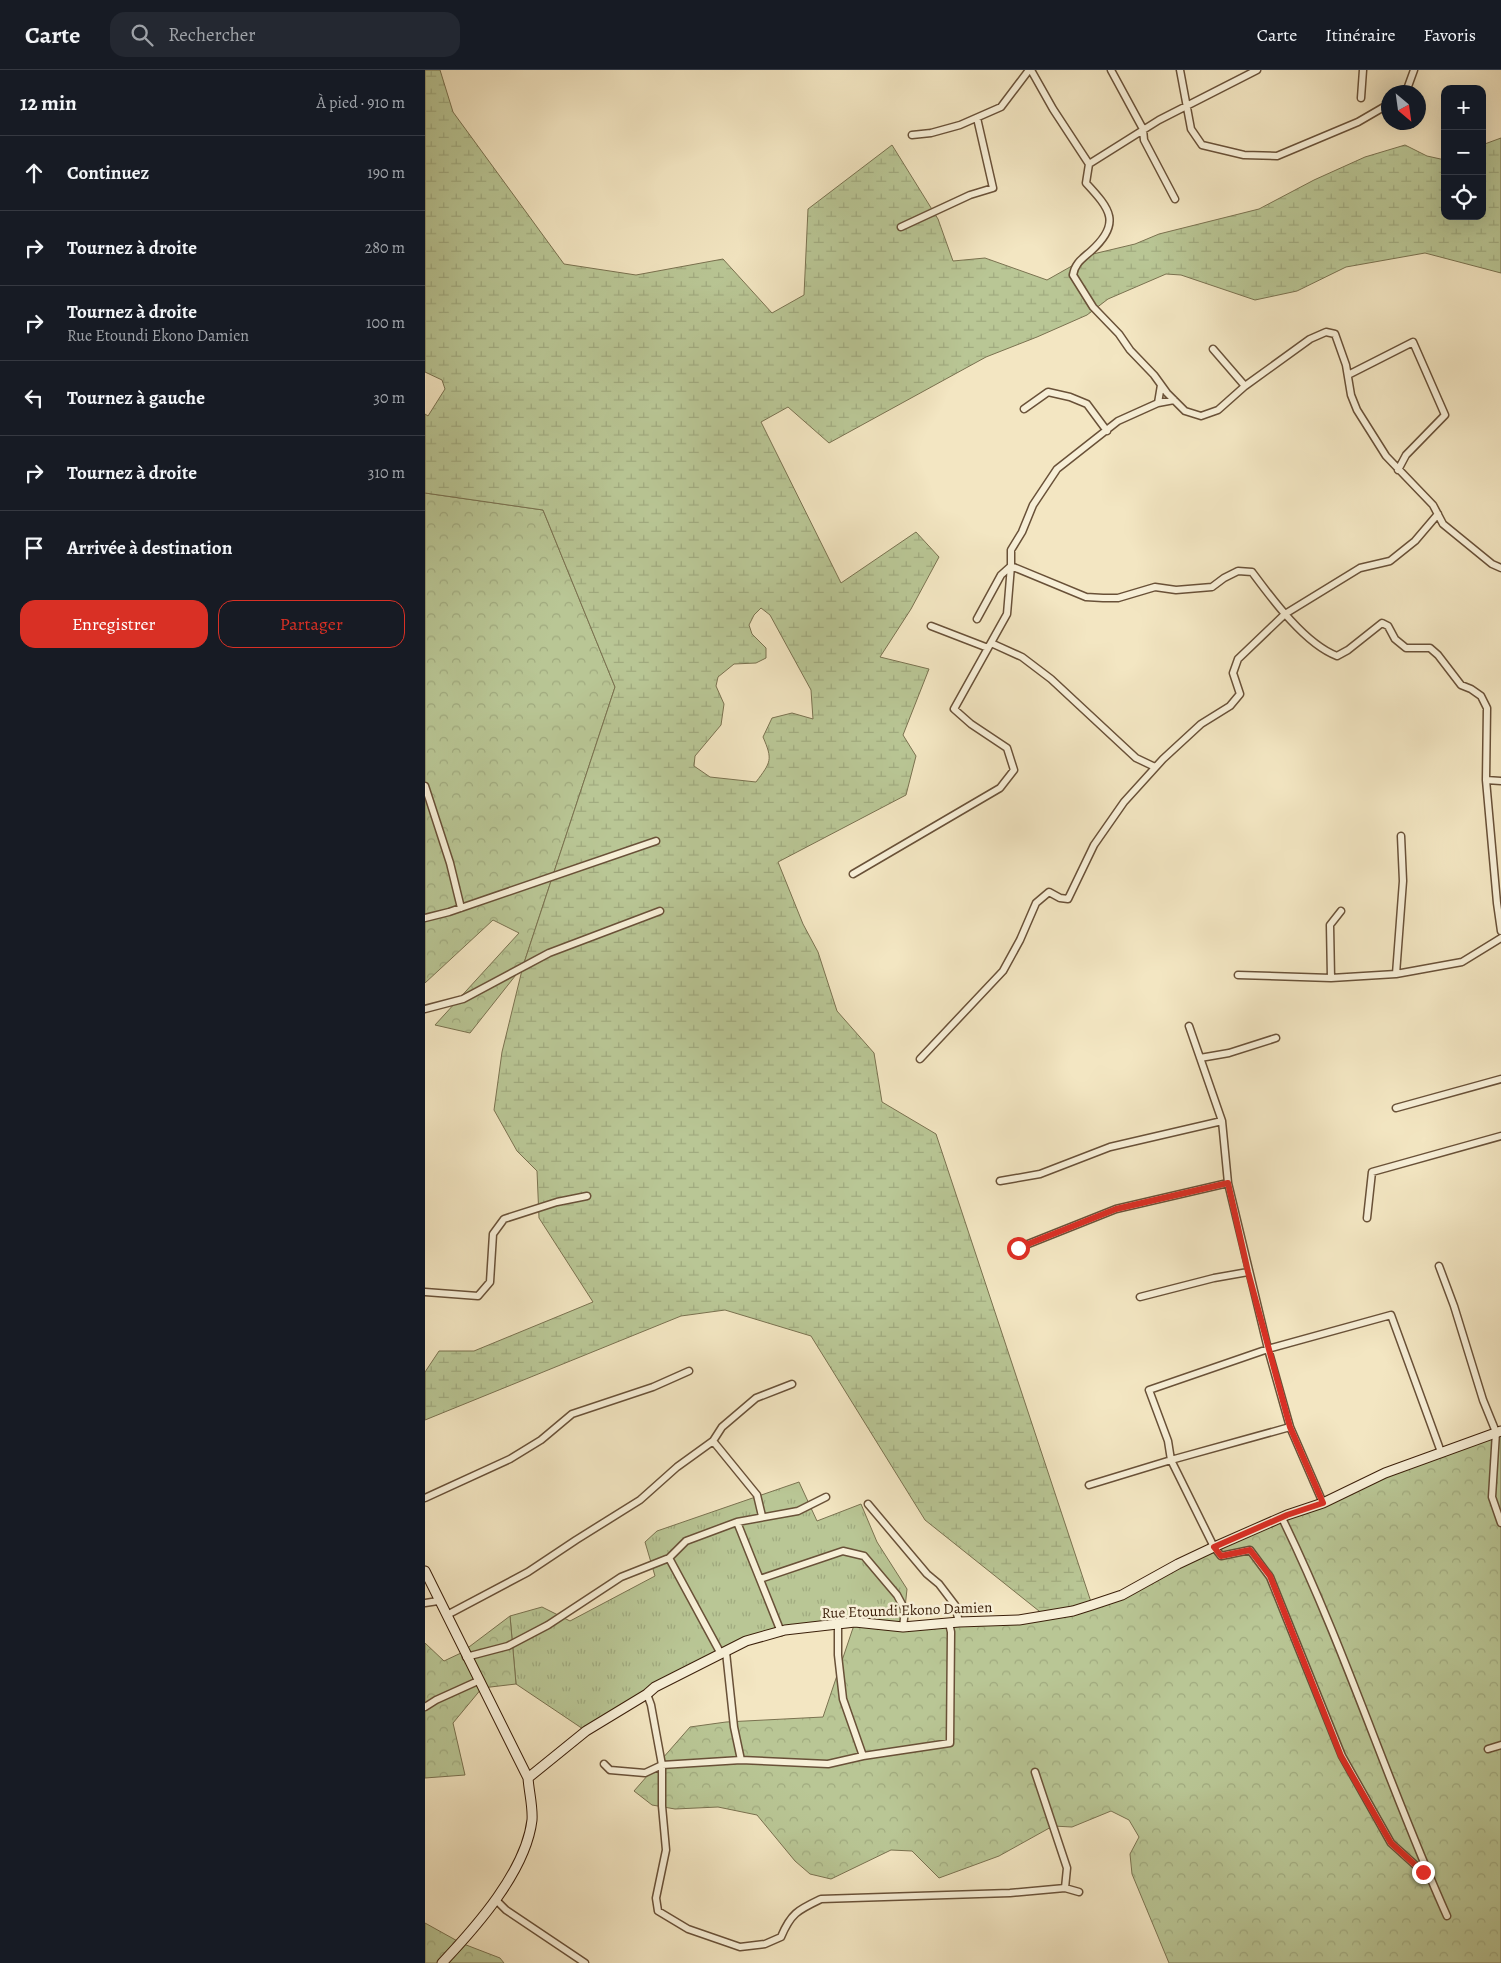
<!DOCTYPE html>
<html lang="fr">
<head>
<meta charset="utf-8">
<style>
  body { margin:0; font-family:Alegreya,serif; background:#242831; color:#f1f3f6 }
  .controls { position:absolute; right:15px; top:15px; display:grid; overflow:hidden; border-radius:10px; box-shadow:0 5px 20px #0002 }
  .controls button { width:45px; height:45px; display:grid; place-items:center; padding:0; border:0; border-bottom:1px solid #363941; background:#171b24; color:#f1f3f6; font:25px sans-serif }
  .compass { position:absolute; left:956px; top:15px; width:45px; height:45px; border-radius:50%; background:#171b24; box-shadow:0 5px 20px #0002; rotate:151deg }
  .stop { position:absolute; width:15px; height:15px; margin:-11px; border:4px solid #d93025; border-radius:50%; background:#fff }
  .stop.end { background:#d93025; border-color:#fff; box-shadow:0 1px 5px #0008 }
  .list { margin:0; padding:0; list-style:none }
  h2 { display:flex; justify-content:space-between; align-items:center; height:65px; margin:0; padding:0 20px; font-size:21px }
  h2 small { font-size:16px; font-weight:400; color:#9ea1a6 }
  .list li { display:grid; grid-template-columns:32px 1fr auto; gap:15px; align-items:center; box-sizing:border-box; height:75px; padding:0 20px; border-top:1px solid #363941 }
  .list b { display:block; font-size:19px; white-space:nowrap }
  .list p { margin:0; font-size:16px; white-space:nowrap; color:#9ea1a6 }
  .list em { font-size:16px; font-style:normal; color:#9ea1a6 }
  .actions { display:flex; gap:10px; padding:15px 20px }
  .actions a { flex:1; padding:11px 0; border:1px solid #d93025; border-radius:15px; text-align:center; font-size:18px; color:#d93025 }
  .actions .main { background:#d93025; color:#fff }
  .icon { flex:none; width:28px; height:28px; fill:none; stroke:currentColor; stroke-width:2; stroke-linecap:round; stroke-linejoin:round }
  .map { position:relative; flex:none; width:1076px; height:1893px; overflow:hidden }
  header { display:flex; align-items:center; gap:30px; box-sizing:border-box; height:70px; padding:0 25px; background:#171b24; border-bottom:1px solid #363941 }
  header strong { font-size:24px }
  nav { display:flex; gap:28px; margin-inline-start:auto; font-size:18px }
  .search { width:350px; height:45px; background:#242831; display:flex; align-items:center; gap:12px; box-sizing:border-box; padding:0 18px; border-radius:15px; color:#9ea1a6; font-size:19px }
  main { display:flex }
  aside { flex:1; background:#171b24 }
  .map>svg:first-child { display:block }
  .grass { fill:url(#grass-tufts); stroke:#7a7250 }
  .forest { fill:url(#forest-crowns); stroke:#7a7250 }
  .wetland { fill:url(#wetland-marsh); stroke:#7a7250; fill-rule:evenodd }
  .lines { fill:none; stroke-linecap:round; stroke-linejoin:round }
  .street-casing { stroke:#695138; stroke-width:9 }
  .secondary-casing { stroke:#3b1f0a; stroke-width:11 }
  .street { stroke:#f7efd7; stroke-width:6 }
  .secondary { stroke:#f7efd7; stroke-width:9 }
  .route { stroke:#d93025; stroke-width:6 }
  .labels { text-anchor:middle; stroke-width:5; stroke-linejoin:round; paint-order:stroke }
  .street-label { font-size:15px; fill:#3b1f0a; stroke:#f7efd7 }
</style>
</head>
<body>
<header>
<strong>Carte</strong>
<div class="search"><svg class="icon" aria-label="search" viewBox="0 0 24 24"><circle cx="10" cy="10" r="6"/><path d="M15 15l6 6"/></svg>Rechercher</div>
<nav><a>Carte</a><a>Itinéraire</a><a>Favoris</a></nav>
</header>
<main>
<aside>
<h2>12 min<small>À pied · 910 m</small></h2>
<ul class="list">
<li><svg class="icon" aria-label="ahead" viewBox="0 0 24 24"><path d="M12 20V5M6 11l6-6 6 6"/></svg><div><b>Continuez</b></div><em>190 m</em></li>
<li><svg class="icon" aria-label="right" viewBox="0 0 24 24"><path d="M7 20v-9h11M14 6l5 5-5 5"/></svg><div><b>Tournez à droite</b></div><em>280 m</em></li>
<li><svg class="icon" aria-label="right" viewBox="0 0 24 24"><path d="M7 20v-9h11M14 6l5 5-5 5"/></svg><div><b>Tournez à droite</b><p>Rue Etoundi Ekono Damien</p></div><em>100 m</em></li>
<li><svg class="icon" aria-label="left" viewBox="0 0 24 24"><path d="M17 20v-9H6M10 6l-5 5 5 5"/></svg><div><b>Tournez à gauche</b></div><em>30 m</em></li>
<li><svg class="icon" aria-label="right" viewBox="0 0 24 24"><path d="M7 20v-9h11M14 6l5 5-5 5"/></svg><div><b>Tournez à droite</b></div><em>310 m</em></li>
<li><svg class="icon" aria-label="arrive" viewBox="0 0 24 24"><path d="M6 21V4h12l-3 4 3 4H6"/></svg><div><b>Arrivée à destination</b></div></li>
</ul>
<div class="actions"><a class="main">Enregistrer</a><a>Partager</a></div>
</aside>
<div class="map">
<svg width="1076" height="1893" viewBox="0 0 1076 1893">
  <defs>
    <pattern id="grass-tufts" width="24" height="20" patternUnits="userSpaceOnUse" patternTransform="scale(1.25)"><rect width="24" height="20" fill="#b9c695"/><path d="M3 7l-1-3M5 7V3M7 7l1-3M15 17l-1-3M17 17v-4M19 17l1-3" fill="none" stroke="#a0aa7f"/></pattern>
    <pattern id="forest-crowns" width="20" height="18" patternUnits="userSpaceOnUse" patternTransform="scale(1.25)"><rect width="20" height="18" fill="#b9c695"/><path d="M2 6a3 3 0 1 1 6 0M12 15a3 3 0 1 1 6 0" fill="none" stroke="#a0aa7f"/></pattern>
    <pattern id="wetland-marsh" width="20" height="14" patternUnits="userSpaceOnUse" patternTransform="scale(1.25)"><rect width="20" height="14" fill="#b9c695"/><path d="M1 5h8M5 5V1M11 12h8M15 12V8" fill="none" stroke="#a0aa7f"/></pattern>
  </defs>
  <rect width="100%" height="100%" fill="#f3e6c2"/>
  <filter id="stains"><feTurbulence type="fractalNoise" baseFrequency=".004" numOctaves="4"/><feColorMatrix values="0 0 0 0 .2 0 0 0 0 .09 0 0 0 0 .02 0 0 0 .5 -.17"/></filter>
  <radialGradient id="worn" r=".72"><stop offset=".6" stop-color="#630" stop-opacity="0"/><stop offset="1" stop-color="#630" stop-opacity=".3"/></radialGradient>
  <path class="grass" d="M374,1412L392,1451L436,1434L452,1472L482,1519L478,1557L430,1552L360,1560L321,1571L230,1617L161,1661L91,1614L85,1546L117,1537L145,1551L230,1506L220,1472L232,1461Z"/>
  <path class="forest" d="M0,423L118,440L190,617L98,896L45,963L10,955L94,863L68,850L0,913Z
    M1076,1363V1893H744L707,1804L705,1784L714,1767L704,1750L686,1741L647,1757L628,1756L574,1786L514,1808L487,1781L466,1780L406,1809L385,1804L370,1791L332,1745L293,1737L250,1739L227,1735L209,1721L265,1657L301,1652L398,1647L430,1552L478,1557L594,1550L667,1535L753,1494L960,1403Z
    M85,1546L91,1614L57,1618L28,1653L40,1705L0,1708V1573L19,1591L36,1583Z
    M0,1853L36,1873L75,1888L79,1893H0Z"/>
  <path class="wetland" d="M0,0H15L28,42L139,194L211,205L298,189L347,243L379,225L383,139L467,75L513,149L528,191L560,188L622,210L668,184L710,174L734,164L834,139L889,110L940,87L980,75L1002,86L1020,90V146H1057V75L1076,68V203L1000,183L921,197L872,221L830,230L756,205L741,204L683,229L662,245L612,267L561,287L404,373L363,337L336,352L416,513L491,462L514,487L486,539L455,587L504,599L478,665L491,686L481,725L353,792L378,854L393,882L412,941L449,983L457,1032L511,1064L667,1535L619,1545L500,1450L386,1266L300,1240L256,1246L0,1350V1302L14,1281H49L168,1232L114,1148L112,1101L92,1081L69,1040L77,982L98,896L190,617L118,440L0,423V344L3,346L20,319L17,310L0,302ZM336,538L345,545L386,620L388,649L367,643L347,648L338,667C348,690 346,692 331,712L285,707L269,696L270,686L296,655L299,634L291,616L293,607L309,594L331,593L341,588V578L327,564L324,555L329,545Z"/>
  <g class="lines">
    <defs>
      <path id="street" d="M606,0L628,39L664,94L661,113C685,139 697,153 666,181C657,189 650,193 648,205L668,237L694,264L705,280L729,305L742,323L760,341L776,346L793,340L820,316L885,269L901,262L910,264L921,295L926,325L932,340L961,386L1008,435L1018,454L1067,494L1076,498
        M686,0L718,59L719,70L750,129
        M755,0L766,59L777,75L819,85L852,86L933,52L964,34
        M981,22L989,0
        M936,28L938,0
        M487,65L506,63L535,55L576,37L604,0
        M664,94L734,50L832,0
        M476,157L545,125L568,118L552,48
        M788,279L820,316
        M923,305L988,272L1020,345L981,385L973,400
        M749,330L733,333L693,351L632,399L608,435L597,462L586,480V496L661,527L678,528H693L730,517L751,520L787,517L799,508L813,501L827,502C847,529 880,574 912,586L923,580L957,553L963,556L970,569L981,578H1005L1013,585L1036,615L1046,619L1056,626L1062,638L1061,710L1072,833L1076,861
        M733,333L736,315
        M599,339L623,322L645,327L662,334L682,361
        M552,549L576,505L586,496
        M506,556L563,578
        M566,573L597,587L626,609L711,688L730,697
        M1061,710L1076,711
        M0,716L25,793L36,838
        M428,804L575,718L589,700L582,678L546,654L529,639L582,544L586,496
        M0,848L24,842L231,771
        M971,904L978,811L976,766
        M813,905L906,908L971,904L1037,892L1076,868
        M906,908L905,855L916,841
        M0,939L38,929L124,883L235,841
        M764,956L797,1051L803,1113L843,1279L865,1357L898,1433
        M775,988L804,983L851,968
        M495,989L578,901L595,870L611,833L624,822L635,828L643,829L669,775L699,732L738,689L776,654L805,636L815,624L808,603L813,589L860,544L935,498L965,491L990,471L1013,444
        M971,1038L1076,1009
        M575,1111L615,1104L685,1077L797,1051
        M942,1148L947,1102L1076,1066
        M593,1178L691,1139L803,1113
        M1014,1196L1029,1236L1058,1330L1071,1362L1067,1427L1076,1453
        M0,1222L53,1226L65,1212L68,1164L79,1149L132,1132L162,1126
        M715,1227L789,1208L823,1202
        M288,1371L332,1425L337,1446
        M664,1415L746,1390L865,1357
        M0,1428L85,1389L116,1370L147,1344L228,1317L264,1301
        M443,1434L502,1504L514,1514L530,1535L534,1552
        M857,1448C920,1577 963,1715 1022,1846
        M312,1452L356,1562
        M244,1488L296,1584
        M335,1509L418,1481L439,1486L472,1525L480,1540L478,1557
        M0,1533L13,1531
        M22,1545L103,1502L151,1470L215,1430L252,1397L288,1371L297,1357L331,1328L367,1314
        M413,1554V1585L418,1629L438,1686
        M301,1582L309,1657L316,1690
        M41,1587L83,1576L123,1555L196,1507L244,1488L261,1471L312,1452L373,1441L401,1427
        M222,1624L226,1635L237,1695L316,1690L403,1694L438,1686L525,1673L526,1562L524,1553
        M0,1637L11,1630L53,1611
        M1063,1679L1076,1675
        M179,1694L185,1700L220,1703L237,1695V1736L241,1780L231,1828L233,1841L263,1859L315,1877L340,1874L356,1867C366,1843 373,1840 396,1829L585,1823L640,1818L654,1822
        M610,1702L642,1798L640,1818
        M998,1802L966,1773L917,1686L845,1507L825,1480L796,1486L789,1477L746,1390L743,1371L724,1320L843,1279L966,1245L1016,1382
        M71,1830L81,1840L160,1893"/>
      <path id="secondary" d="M0,1501L103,1708C104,1722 108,1737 107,1750C101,1801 51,1857 17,1893
        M103,1708L161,1661L222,1624L230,1617L321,1571L360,1560L430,1552L478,1557L534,1552L594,1550L648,1541L667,1535L697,1525L753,1494L789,1477L862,1445L898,1433L960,1403L1076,1361"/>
    </defs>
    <use href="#street" class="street-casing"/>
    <use href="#secondary" class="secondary-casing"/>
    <use href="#street" class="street"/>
    <use href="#secondary" class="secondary"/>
  </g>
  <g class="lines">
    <path class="route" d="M593,1178L691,1139L803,1113L823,1202L865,1357L898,1433L862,1445L789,1477L796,1486L825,1480L845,1506L916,1686L966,1773L998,1802"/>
  </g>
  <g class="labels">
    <g class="street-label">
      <text transform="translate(482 1540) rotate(-2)" y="5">Rue Etoundi Ekono Damien</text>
    </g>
  </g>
  <rect width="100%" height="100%" filter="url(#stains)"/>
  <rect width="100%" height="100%" fill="url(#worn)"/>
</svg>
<div class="controls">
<button>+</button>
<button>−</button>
<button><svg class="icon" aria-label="locate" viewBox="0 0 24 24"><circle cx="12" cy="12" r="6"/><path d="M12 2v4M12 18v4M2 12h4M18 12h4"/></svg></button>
</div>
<svg class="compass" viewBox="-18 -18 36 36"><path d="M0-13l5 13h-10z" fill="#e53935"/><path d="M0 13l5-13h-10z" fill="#9ea1a6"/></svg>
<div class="stop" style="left:593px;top:1178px"></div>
<div class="stop end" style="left:998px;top:1802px"></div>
</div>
</main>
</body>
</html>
